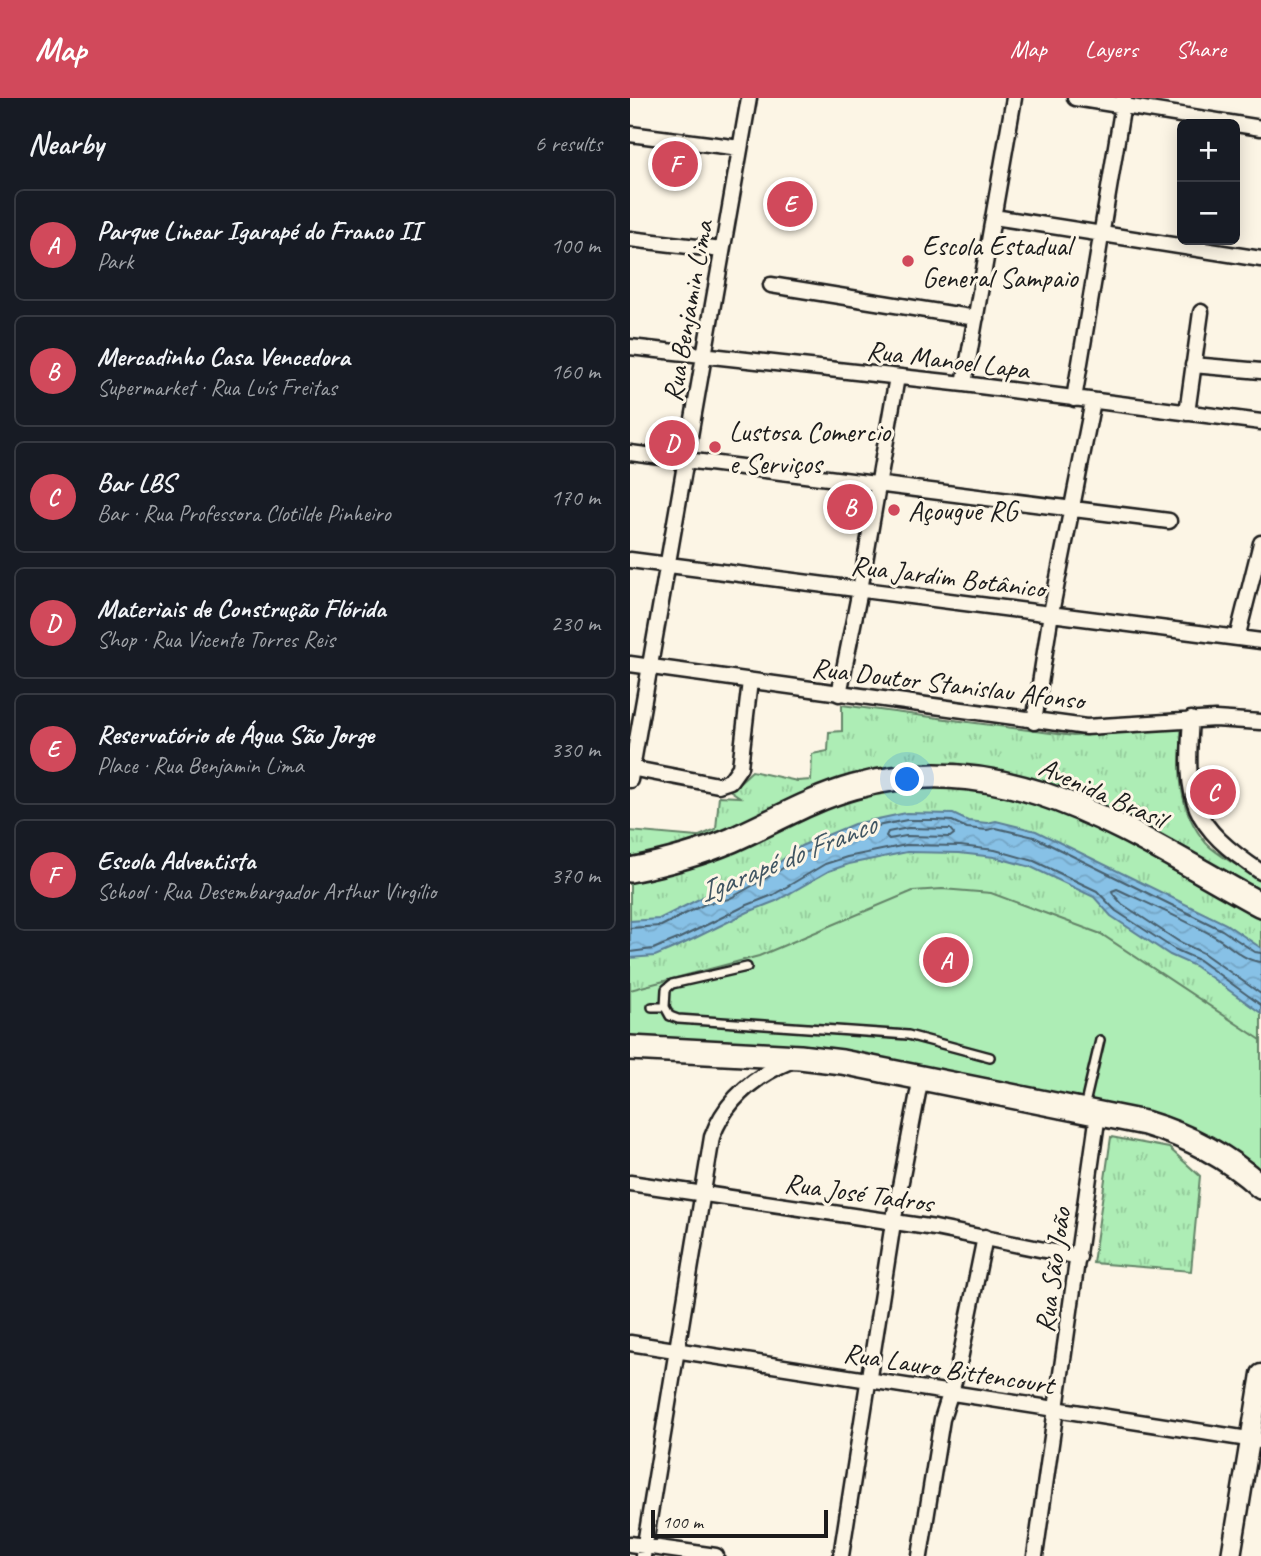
<!DOCTYPE html>
<html lang="en">
<head>
<meta charset="utf-8">
<style>
  body { margin:0; font-family:Caveat,sans-serif; background:#20242c; color:#f1f3f6 }
  .controls { position:absolute; right:21px; top:21px; display:grid; overflow:hidden; border-radius:10px; box-shadow:0 4px 18px #0003 }
  .controls button { width:63px; height:63px; display:grid; place-items:center; padding:0; border:0; border-bottom:2px solid #363941; background:#171b24; color:#f1f3f6; font:35px sans-serif }
  .scale { position:absolute; left:21px; bottom:18px; width:177px; box-sizing:border-box; padding-left:7px; border:4px solid #1c1c1c; border-top:0; font-size:19px; line-height:24px; white-space:nowrap; color:#1c1c1c; -webkit-text-stroke:5px #fcf5e5; paint-order:stroke }
  .you { position:absolute; left:278px; top:682px; width:24px; height:24px; margin:-18px; border:5px solid #fff; border-radius:50%; background:#1a73e8; box-shadow:0 0 0 10px #1a73e833 }
  .badge { display:grid; place-items:center; width:46px; height:46px; border-radius:50%; background:#d1495b; color:#fff; font-size:23px; font-weight:700 }
  .pin { position:absolute; translate:-50% -50%; border:4px solid #fff; box-shadow:0 2px 7px #0006 }
  .list { margin:0; padding:0; list-style:none }
  h2 { display:flex; justify-content:space-between; align-items:center; height:91px; margin:0; padding:0 28px; font-size:30px }
  h2 small { font-size:23px; font-weight:400; color:#9ea1a6 }
  .list li { display:grid; grid-template-columns:46px 1fr auto; gap:21px; align-items:center; box-sizing:border-box; height:112px; margin:0 14px 14px; padding:0 14px; border:2px solid #363941; border-radius:10px }
  .list b { display:block; font-size:26px; white-space:nowrap }
  .list p { margin:0; font-size:23px; white-space:nowrap; color:#9ea1a6 }
  .list em { font-size:23px; font-style:normal; color:#9ea1a6 }
  .map { position:relative; flex:none; width:631px; height:1458px; overflow:hidden }
  header { display:flex; align-items:center; gap:42px; box-sizing:border-box; height:98px; padding:0 35px; background:#d1495b; color:#fff }
  header strong { font-size:33px }
  nav { display:flex; gap:38px; margin-inline-start:auto; font-size:24px }
  main { display:flex }
  aside { flex:1; background:#171b24 }
  .map>svg:first-child { display:block }
  .grass { fill:url(#grass-tufts); stroke:#648468; stroke-width:2 }
  .pitch { fill:#adedb5; stroke:#648468; stroke-width:2 }
  .water { fill:url(#water-waves); stroke:#5c7f95; stroke-width:2 }
  .lines { fill:none; stroke-linecap:round; stroke-linejoin:round }
  .shore { stroke:#475e6d; stroke-width:2 }
  .service-casing { stroke:#1c1c1c; stroke-width:12 }
  .minor-casing { stroke:#1c1c1c; stroke-width:19 }
  .tertiary-casing { stroke:#1c1c1c; stroke-width:23 }
  .trunk-casing { stroke:#1c1c1c; stroke-width:28 }
  .service { stroke:#fcf5e5; stroke-width:7 }
  .minor { stroke:#fcf5e5; stroke-width:14 }
  .tertiary { stroke:#fcf5e5; stroke-width:18 }
  .trunk { stroke:#fcf5e5; stroke-width:23 }
  .poi-dot { fill:#d1495b; stroke:#fcf5e5; stroke-width:2.5 }
  .labels { text-anchor:middle; stroke-width:6; stroke-linejoin:round; paint-order:stroke }
  .poi-label { font-size:28px; fill:#1c1c1c; stroke:#fcf5e5; text-anchor:start }
  .street-label { font-size:28px; fill:#1c1c1c; stroke:#fcf5e5 }
  .water-label { font-size:30px; font-style:italic; fill:#415663; stroke:#fcf5e5 }
</style>
</head>
<body>
<header>
<strong>Map</strong>
<nav><a>Map</a><a>Layers</a><a>Share</a></nav>
</header>
<main>
<aside>
<h2>Nearby<small>6 results</small></h2>
<ul class="list">
<li><span class="badge">A</span><div><b>Parque Linear Igarapé do Franco II</b><p>Park</p></div><em>100 m</em></li>
<li><span class="badge">B</span><div><b>Mercadinho Casa Vencedora</b><p>Supermarket · Rua Luís Freitas</p></div><em>160 m</em></li>
<li><span class="badge">C</span><div><b>Bar LBS</b><p>Bar · Rua Professora Clotilde Pinheiro</p></div><em>170 m</em></li>
<li><span class="badge">D</span><div><b>Materiais de Construção Flórida</b><p>Shop · Rua Vicente Torres Reis</p></div><em>230 m</em></li>
<li><span class="badge">E</span><div><b>Reservatório de Água São Jorge</b><p>Place · Rua Benjamin Lima</p></div><em>330 m</em></li>
<li><span class="badge">F</span><div><b>Escola Adventista</b><p>School · Rua Desembargador Arthur Virgílio</p></div><em>370 m</em></li>
</ul>
</aside>
<div class="map">
<svg width="631" height="1458" viewBox="0 0 631 1458">
  <defs>
    <pattern id="grass-tufts" width="24" height="20" patternUnits="userSpaceOnUse" patternTransform="scale(1.75)"><rect width="24" height="20" fill="#adedb5"/><path d="M3 7l-1-3M5 7V3M7 7l1-3M15 17l-1-3M17 17v-4M19 17l1-3" fill="none" stroke="#94cb9b"/></pattern>
    <pattern id="water-waves" width="16" height="10" patternUnits="userSpaceOnUse" patternTransform="scale(1.75)"><rect width="16" height="10" fill="#87c1e6"/><path d="M0 5q4-4 8 0t8 0" fill="none" stroke="#74a5c5"/></pattern>
  </defs>
  <rect width="100%" height="100%" fill="#fcf5e5"/>
  <filter id="ink" filterUnits="userSpaceOnUse"><feTurbulence type="fractalNoise" baseFrequency=".0143" numOctaves="2"/><feDisplacementMap in="SourceGraphic" scale="14" xChannelSelector="R" yChannelSelector="G"/><feConvolveMatrix kernelMatrix="1 2 1 2 8 2 1 2 1" color-interpolation-filters="sRGB"/></filter>
  <g filter="url(#ink)">
    <path class="grass" d="M212,607L443,638L488,635L509,630L550,629L553,632C547,672 548,712 576,745C586,756 617,774 631,781V1077L544,1026L0,943V733L67,739L86,731L89,698L110,699L98,691C108,688 114,680 122,673L167,683L181,682L182,656L198,653L199,634L212,633Z
      M481,1039L539,1050L570,1078L561,1173L463,1165Z"/>
    <path class="pitch" d="M312,791L361,795L471,836L631,942V1076L608,1055L587,1043L323,976L231,956L169,949L0,941V892L129,858L283,793Z"/>
    <path class="water" d="M276,715L323,716L338,723L357,725L366,723L406,733L596,826L631,850V915L565,868L540,857L481,818L464,799L401,769L364,759L329,755L277,754L219,766L199,773L146,803L118,814L53,846L25,858L0,860V823L29,821L73,799L97,795L147,766L171,748L224,726Z"/>
    <g class="lines">
      <path class="shore" d="M278,730L320,731L324,736L320,739L276,738L259,741L256,738L258,734Z
        M0,830L31,828L75,806L99,801L150,772L174,755L227,732L277,722H305L322,723L337,730L357,732L366,730L404,739L592,832L625,854L631,855
        M0,854L23,851L50,840L115,808L143,797L195,766L217,759L276,747L330,748L365,752L404,763L467,793L486,813L544,851L569,862L631,907
        M631,864C613,863 599,846 584,838C553,821 519,806 487,791L482,793L483,796L492,806L548,843L573,855L631,896"/>
      <defs>
        <path id="service" d="M22,909H35L36,891L42,886L117,869
          M35,909L40,918L48,921L278,937L360,959
          M454,1010L470,942"/>
        <path id="minor" d="M445,0L631,30
          M0,36L110,50
          M364,119L631,161
          M0,141L92,152
          M141,187L346,220
          M0,249L334,286L631,324
          M563,267L631,273
          M334,286L384,0
          M444,301L494,0
          M557,315L571,214
          M0,355L539,423
          M0,462L631,543
          M607,540L631,445
          M0,566L456,629L585,621L631,624
          M209,596L230,492L267,279
          M561,621C555,703 560,727 631,774
          M404,624L421,515L463,303
          M0,670L88,687L100,683L110,669L120,583
          M0,682L119,0
          M0,1085L305,1130L449,1159
          M0,1245L631,1343
          M0,1446L86,1458
          M13,1458L82,1039C96,1000 126,977 163,962
          M211,1458L263,1125L291,979
          M290,1458L312,1321L328,1271L355,1139
          M405,1458L468,1016"/>
        <path id="tertiary" d="M601,1458L631,1276"/>
        <path id="trunk" d="M0,772C35,765 69,756 102,742C143,724 181,701 224,689C381,646 500,736 631,807
          M0,950L170,959L212,964L515,1025C559,1038 597,1058 631,1089"/>
      </defs>
      <use href="#service" class="service-casing"/>
      <use href="#minor" class="minor-casing"/>
      <use href="#tertiary" class="tertiary-casing"/>
      <use href="#trunk" class="trunk-casing"/>
      <use href="#service" class="service"/>
      <use href="#minor" class="minor"/>
      <use href="#tertiary" class="tertiary"/>
      <use href="#trunk" class="trunk"/>
    </g>
  </g>
  <g class="poi-dot">
    <circle cx="278" cy="163" r="7"/>
    <circle cx="85" cy="349" r="7"/>
    <circle cx="264" cy="412" r="7"/>
  </g>
  <g class="labels">
    <g class="poi-label">
      <text x="292" y="157">Escola Estadual<tspan x="292" dy="32">General Sampaio</tspan></text>
      <text x="99" y="343">Lustosa Comercio<tspan x="99" dy="32">e Serviços</tspan></text>
      <text x="278" y="422">Açougue RG</text>
    </g>
    <g class="street-label">
      <text transform="translate(57 213) rotate(-80)" y="10">Rua Benjamin Lima</text>
      <text transform="translate(318 261) rotate(7)" y="10">Rua Manoel Lapa</text>
      <text transform="translate(318 478) rotate(7)" y="10">Rua Jardim Botânico</text>
      <text transform="translate(318 585) rotate(7)" y="10">Rua Doutor Stanislau Afonso</text>
      <text transform="translate(473 694) rotate(24)" y="10">Avenida Brasil</text>
      <text transform="translate(229 1094) rotate(8)" y="10">Rua José Tadros</text>
      <text transform="translate(422 1172) rotate(-82)" y="10">Rua São João</text>
      <text transform="translate(319 1270) rotate(9)" y="10">Rua Lauro Bittencourt</text>
    </g>
    <g class="water-label">
      <text transform="translate(157 760) rotate(-22)" y="10">Igarapé do Franco</text>
    </g>
  </g>
</svg>
<div class="controls">
<button>+</button>
<button>−</button>
</div>
<div class="scale">100 m</div>
<div class="you"></div>
<div class="pin badge" style="left:316px;top:862px">A</div>
<div class="pin badge" style="left:220px;top:409px">B</div>
<div class="pin badge" style="left:583px;top:694px">C</div>
<div class="pin badge" style="left:42px;top:345px">D</div>
<div class="pin badge" style="left:160px;top:106px">E</div>
<div class="pin badge" style="left:45px;top:66px">F</div>
</div>
</main>
</body>
</html>
